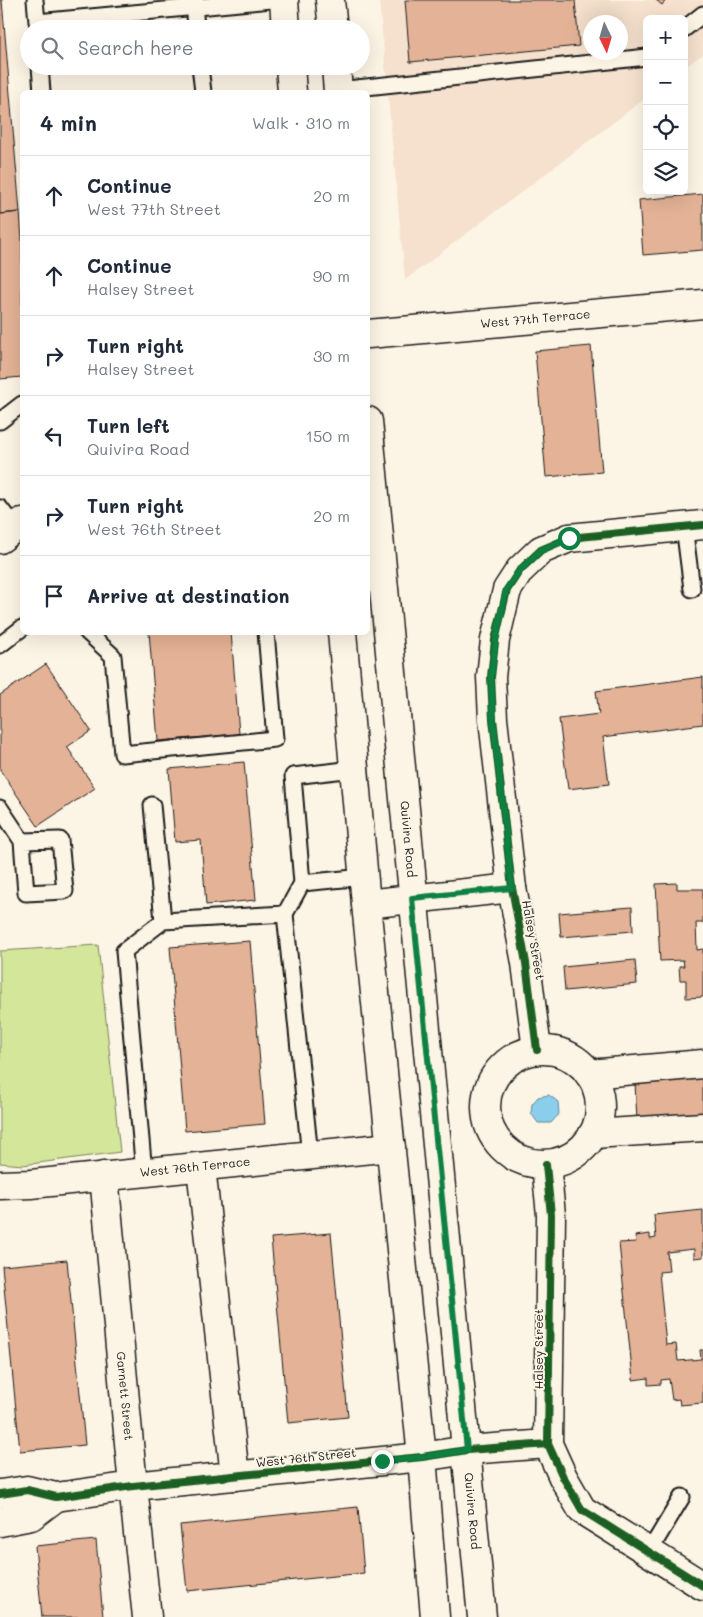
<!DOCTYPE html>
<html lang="en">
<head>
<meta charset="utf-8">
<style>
  body { margin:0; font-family:Mali,sans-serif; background:#f6f6f7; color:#1f2937 }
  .controls { position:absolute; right:15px; top:15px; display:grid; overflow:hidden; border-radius:8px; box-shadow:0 5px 20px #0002 }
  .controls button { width:45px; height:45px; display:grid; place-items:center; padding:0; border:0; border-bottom:1px solid #e0e1e3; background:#fff; color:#1f2937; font:25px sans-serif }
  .compass { position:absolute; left:583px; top:15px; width:45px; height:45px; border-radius:50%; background:#fff; box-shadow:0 5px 20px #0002; rotate:175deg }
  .stop { position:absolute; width:15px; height:15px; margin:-11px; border:4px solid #0b8043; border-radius:50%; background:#fff }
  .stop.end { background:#0b8043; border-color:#fff; box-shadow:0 1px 5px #0008 }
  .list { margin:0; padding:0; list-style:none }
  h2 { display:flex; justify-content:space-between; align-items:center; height:65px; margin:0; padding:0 20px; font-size:21px }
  h2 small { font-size:16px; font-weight:400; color:#747a83 }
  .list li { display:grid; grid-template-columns:32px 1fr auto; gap:15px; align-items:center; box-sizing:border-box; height:80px; padding:0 20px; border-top:1px solid #e0e1e3 }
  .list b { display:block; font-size:19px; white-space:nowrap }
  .list p { margin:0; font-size:16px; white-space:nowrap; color:#747a83 }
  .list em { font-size:16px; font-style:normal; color:#747a83 }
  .icon { flex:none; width:28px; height:28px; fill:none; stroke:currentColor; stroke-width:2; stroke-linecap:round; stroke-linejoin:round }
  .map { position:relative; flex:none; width:703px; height:1617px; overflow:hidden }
  .search { position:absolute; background:#fff; box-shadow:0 5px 20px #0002; left:20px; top:20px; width:350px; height:55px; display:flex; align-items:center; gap:12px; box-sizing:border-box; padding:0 18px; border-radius:28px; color:#747a83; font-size:19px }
  .panel { position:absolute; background:#fff; box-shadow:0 5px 20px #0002; left:20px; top:90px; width:350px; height:545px; border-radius:8px }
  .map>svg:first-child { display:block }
  .built { fill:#f5e1cd; fill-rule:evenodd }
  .green { fill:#d4e69a; stroke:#78815b }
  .water { fill:#8bceec; stroke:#5f8799 }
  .building { fill:#e4b296; stroke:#1c1c1c }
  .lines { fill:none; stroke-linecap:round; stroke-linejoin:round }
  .lane-casing { stroke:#1c1c1c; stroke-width:19 }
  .street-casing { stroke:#1c1c1c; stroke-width:31 }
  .primary-casing { stroke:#1c1c1c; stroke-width:31 }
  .lane { stroke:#fcf5e5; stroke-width:15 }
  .street { stroke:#fcf5e5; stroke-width:28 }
  .primary { stroke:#fcf5e5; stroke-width:28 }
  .cycleway-casing { stroke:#fcf5e5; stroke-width:11 }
  .cycleway { stroke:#1b5e20; stroke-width:8 }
  .route { stroke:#0b8043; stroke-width:6 }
  .labels { text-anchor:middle; stroke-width:4; stroke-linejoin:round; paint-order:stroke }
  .street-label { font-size:12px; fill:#1c1c1c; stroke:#fcf5e5 }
</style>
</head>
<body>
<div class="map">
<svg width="703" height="1617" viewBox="0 0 703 1617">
  <rect width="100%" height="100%" fill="#fcf5e5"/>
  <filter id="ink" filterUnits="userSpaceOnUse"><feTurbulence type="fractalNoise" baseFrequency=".02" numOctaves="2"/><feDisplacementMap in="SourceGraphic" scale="10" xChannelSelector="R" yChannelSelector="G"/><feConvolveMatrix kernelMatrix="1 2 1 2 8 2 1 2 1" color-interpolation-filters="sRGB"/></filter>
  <g filter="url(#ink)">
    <path class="built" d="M379,0H703V54L684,68V19H647V97L405,280ZM590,22H620V52H590Z"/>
    <path class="green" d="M98,945L120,1152L23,1165L0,1163V951Z"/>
    <path class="water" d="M549,1095L558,1102L559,1114L551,1123H538L531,1113L532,1104L538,1097Z"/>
    <path class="building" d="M0,0H2L20,212L0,214Z
      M405,0H575L579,46L410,62Z
      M656,0H666L662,5Z
      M703,194V250L643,255L639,200Z
      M20,212L22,240V377L0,379V214Z
      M591,346L602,472L546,477L535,351Z
      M149,632H231L239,734L158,741Z
      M46,664L91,731L67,747L95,788L38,826L0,770V695Z
      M703,677V724L603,737L609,784L568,789L559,719L599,714L596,691Z
      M244,762L256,900L206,905L201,840L175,842L169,769Z
      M677,883V889H703V923H696L697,950L703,949V997L686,998V980H680L679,966H684L683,960L660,961L656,884Z
      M632,907L633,931L561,937L559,913Z
      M250,941L265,1124L185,1131L170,947Z
      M635,960L637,984L565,991L563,967Z
      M703,1078V1115L637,1120L635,1083Z
      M703,1210V1257L694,1258V1249L667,1252L669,1271L659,1272L666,1345L676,1344L678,1361L701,1359L700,1350H703V1403L680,1405L679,1399L672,1400L669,1379L661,1380V1384L648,1385V1378L633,1380L619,1243L636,1242L635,1236L650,1234V1239L656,1238L654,1215Z
      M331,1233L348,1417L288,1423L271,1238Z
      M67,1260L85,1445L20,1451L2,1266Z
      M358,1507L364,1573L187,1591L180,1525Z
      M96,1540L103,1617H42L35,1546Z"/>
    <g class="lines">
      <defs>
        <path id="lane" d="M35,0L37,22L271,0
          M194,0L196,29
          M684,29L703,14
          M40,66L42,92
          M200,66L203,92
          M338,90L647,57
          M0,421L22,404
          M0,508L19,533
          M684,526L692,589
          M87,632L113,656L122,754L275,739L266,632
          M0,645L22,628
          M152,805L163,921
          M0,808L22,841L26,893L65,891L60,840L22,841
          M302,883L364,877
          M310,1156L285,914L302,883L293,776L354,769
          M144,1173L124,951L163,921L285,914
          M649,1552L682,1497"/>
        <g id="street">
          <path id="s1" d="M368,334L703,304"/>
          <path d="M0,539L22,522"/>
          <path d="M366,904L512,888"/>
          <circle cx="543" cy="1107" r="57"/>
          <path d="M537,1050L526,963L512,888L493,719L491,677L495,640L507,590L520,570L541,550L569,538L703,525"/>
          <path d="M589,1074L703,1064"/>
          <path d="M593,1134L703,1127"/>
          <path d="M546,1165L551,1215L548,1444L563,1477L582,1510L703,1586"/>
          <path d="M201,1167L235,1476"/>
          <path id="s2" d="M104,1176L133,1486L147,1617"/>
          <path id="s3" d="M0,1185L31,1184L391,1147"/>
          <path d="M0,1494L27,1490L56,1497L133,1486L422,1457L467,1450L548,1444"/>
          <path d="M0,1522L31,1516L56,1497"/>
        </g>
        <g id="primary">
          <path d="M284,0L286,29"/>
          <path d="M330,0L333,29"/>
          <path d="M290,66L292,92"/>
          <path d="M336,66L338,92"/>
          <path id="s4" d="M368,421L482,1617"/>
          <path d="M342,632L366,904L422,1457L435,1617"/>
        </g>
      </defs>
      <use href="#lane" class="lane-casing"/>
      <use href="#street" class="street-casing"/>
      <use href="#primary" class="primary-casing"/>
      <use href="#lane" class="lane"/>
      <use href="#street" class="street"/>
      <use href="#primary" class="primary"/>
      <defs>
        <path id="cycleway" d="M537,1050L526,963L512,888L493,719L491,677L495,640L507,590L520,570L541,550L569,538L703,525
          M546,1165L551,1215L548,1444L563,1477L582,1510L703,1586
          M0,1494L27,1490L56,1497L133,1486L422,1457L467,1450L548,1444"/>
      </defs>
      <use href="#cycleway" class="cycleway-casing"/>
      <use href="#cycleway" class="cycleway"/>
    </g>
  </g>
  <g class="lines" filter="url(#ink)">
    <path class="route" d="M382,1461L422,1457L467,1450L412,898L512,888L493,719L491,677L496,640L506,590L520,570L541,550L569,538"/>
  </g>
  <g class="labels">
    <g class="street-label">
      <text dy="4" stroke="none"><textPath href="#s1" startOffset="168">West 77th Terrace</textPath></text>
      <text dy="4" stroke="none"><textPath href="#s4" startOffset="420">Quivira Road</textPath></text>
      <text transform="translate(533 940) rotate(80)" y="4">Halsey Street</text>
      <text dy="4" stroke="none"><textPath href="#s3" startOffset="196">West 76th Terrace</textPath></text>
      <text transform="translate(539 1349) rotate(-90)" y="4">Halsey Street</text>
      <text dy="4" stroke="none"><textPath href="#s2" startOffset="221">Garnett Street</textPath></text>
      <text transform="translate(306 1458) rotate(-6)" y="4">West 76th Street</text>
      <text dy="4" stroke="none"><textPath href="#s4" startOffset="1095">Quivira Road</textPath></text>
    </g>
  </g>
</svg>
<div class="controls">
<button>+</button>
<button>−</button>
<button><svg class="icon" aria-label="locate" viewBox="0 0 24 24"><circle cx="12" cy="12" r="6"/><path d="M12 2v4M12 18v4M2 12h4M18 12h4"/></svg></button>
<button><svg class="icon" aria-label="layers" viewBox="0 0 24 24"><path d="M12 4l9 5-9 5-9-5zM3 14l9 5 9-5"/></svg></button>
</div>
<svg class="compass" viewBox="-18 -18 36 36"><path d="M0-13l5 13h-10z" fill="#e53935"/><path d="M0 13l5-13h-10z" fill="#747a83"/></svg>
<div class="stop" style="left:569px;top:538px"></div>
<div class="stop end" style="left:382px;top:1461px"></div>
<div class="search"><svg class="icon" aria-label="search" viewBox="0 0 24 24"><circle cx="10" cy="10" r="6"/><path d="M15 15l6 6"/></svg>Search here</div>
<section class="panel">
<h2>4 min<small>Walk · 310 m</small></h2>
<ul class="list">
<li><svg class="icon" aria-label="ahead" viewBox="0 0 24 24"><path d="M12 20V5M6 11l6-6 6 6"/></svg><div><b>Continue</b><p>West 77th Street</p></div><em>20 m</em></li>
<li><svg class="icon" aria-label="ahead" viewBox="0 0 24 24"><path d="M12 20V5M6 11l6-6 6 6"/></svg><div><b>Continue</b><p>Halsey Street</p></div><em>90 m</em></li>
<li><svg class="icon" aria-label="right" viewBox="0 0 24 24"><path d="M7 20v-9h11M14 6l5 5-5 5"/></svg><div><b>Turn right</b><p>Halsey Street</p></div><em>30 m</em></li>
<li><svg class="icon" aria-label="left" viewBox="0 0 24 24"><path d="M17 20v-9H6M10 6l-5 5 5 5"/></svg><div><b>Turn left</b><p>Quivira Road</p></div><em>150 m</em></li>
<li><svg class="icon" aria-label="right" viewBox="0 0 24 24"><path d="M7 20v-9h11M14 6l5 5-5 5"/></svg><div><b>Turn right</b><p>West 76th Street</p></div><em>20 m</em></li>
<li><svg class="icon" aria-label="arrive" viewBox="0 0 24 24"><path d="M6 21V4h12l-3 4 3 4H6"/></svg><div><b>Arrive at destination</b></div></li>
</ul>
</section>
</div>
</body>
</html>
